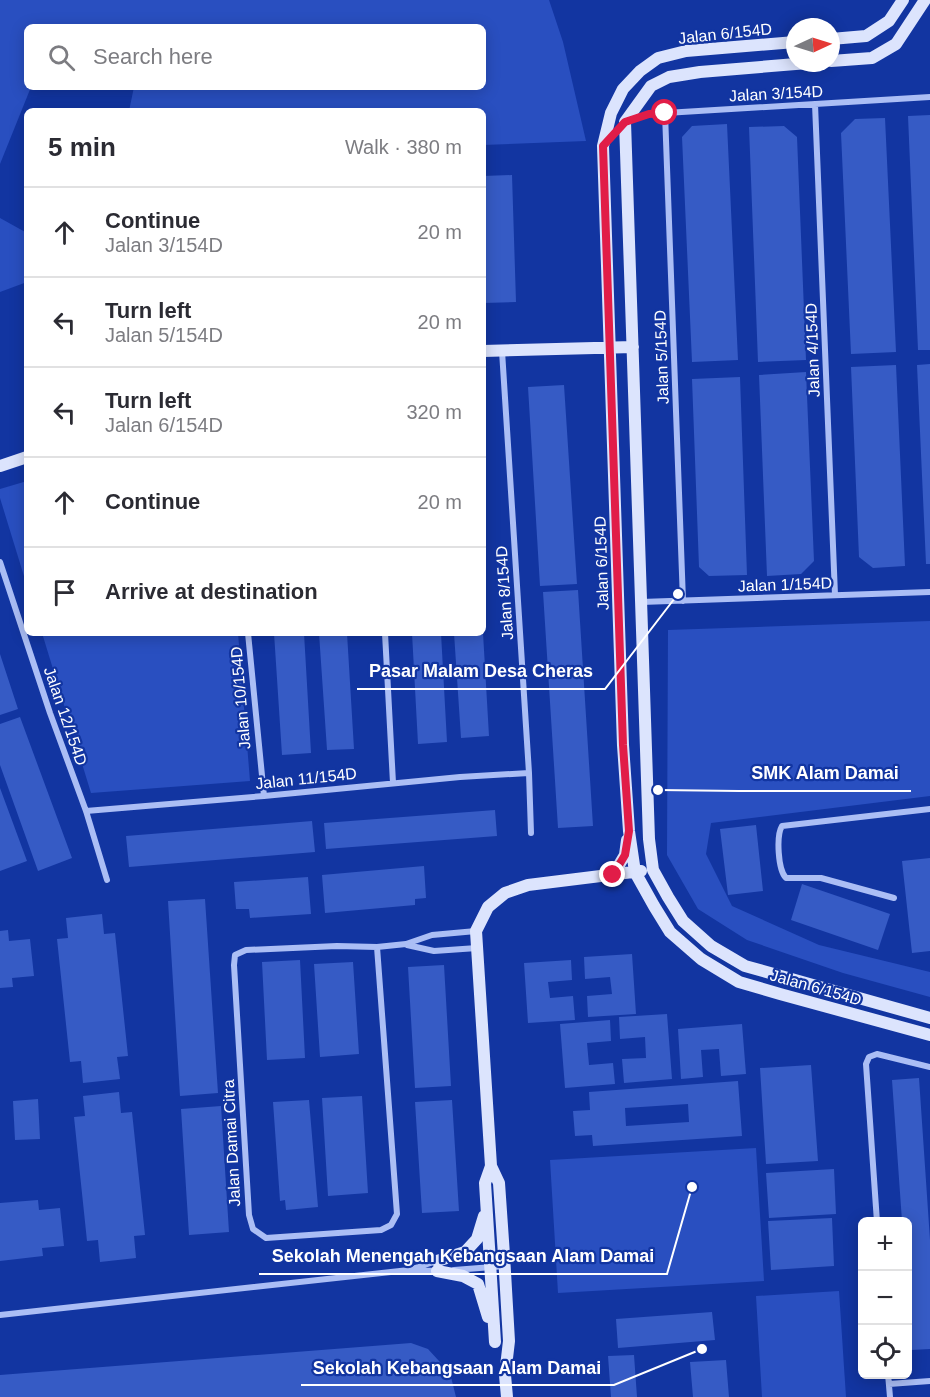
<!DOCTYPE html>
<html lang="en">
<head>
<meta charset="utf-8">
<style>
  body { margin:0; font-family:Arial,sans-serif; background:#f7f7f7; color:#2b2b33 }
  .controls { position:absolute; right:18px; bottom:18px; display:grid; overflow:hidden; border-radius:9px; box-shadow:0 3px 15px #0003 }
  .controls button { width:54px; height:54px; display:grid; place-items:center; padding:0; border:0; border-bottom:2px solid #e1e1e2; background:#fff; color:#2b2b33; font:30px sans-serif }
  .compass { position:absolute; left:786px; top:18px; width:54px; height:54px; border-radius:50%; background:#fff; box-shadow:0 3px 15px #0003; rotate:86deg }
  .stop { position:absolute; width:18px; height:18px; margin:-14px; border:4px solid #e11d48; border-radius:50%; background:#fff }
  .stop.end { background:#e11d48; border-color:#fff; box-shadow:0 2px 6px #0008 }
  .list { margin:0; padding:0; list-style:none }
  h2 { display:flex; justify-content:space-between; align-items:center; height:78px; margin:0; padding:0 24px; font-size:26px }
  h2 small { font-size:20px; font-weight:400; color:#7c7c81 }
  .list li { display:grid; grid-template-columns:39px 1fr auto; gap:18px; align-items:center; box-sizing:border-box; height:90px; padding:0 24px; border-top:2px solid #e1e1e2 }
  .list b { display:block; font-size:22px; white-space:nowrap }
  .list p { margin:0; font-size:20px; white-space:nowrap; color:#7c7c81 }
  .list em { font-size:20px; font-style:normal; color:#7c7c81 }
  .icon { flex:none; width:33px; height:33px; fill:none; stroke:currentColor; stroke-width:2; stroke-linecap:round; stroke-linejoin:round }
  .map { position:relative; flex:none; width:930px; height:1397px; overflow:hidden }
  .search { position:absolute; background:#fff; box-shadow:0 3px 15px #0003; left:24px; top:24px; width:462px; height:66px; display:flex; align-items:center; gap:15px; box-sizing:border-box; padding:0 21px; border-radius:9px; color:#7c7c81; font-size:22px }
  .panel { position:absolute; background:#fff; box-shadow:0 3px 15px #0003; left:24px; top:108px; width:462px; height:528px; border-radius:9px }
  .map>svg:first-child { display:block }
  .green { fill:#294fc0 }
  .building { fill:#365bc5; fill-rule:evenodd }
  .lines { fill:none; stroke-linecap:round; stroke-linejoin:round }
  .street { stroke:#abbef5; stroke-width:6 }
  .secondary { stroke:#dce4fd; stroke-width:12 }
  .route { stroke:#e11d48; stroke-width:8 }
  .labels { text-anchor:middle; stroke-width:4.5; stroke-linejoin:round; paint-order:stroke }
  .street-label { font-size:16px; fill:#fff; stroke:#1235a1 }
  .leader { fill:none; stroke:#fff; stroke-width:2 }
  .callout-dot { fill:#fff; stroke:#1235a1; stroke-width:2 }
  .callout-label { font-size:18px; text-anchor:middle; font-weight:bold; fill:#fff; stroke:#1235a1; stroke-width:4.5; stroke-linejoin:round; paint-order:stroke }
</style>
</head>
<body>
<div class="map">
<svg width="930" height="1397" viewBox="0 0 930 1397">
  <rect width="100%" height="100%" fill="#1235a1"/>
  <path class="green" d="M0,0H549L563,42L586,141L483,145V111H129L134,87H483V27H27V87H31L0,164Z
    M0,218L27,233V282L0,292Z
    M27,481V586L0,498V489Z
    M930,621V796L711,823L706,854L732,906L819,945L930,972V997L843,973L747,940L698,909L667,855L668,630Z
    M42,633H238L250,781L91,793Z
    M756,1148L764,1281L558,1293L550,1160Z
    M839,1291L846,1397H762L756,1296Z"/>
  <path class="building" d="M930,115V350H918L908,116Z
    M885,118L896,352L851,354L841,133L855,119Z
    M727,124L738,360L692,362L682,137L692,126Z
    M784,126L797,137L806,360L758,362L749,127Z
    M512,175L516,302L483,303V176Z
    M930,364V564H926L917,365Z
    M896,365L905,566L873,568L859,557L851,367Z
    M806,372L814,561L801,574L767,576L759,375Z
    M740,377L747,575L709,576L699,567L692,379Z
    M564,385L577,584L540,586L528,387Z
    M578,590L593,826L558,828L543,592Z
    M274,633H304L311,753L282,755Z
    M319,633H347L354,749L327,750Z
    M412,633H441L447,742L418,744Z
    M454,633H483L489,736L461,738Z
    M0,654L18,709L0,715Z
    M20,717L72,858L38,871L0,765V724Z
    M0,788L27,861L0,871Z
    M495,810L497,836L326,849L324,823Z
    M312,821L315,852L129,867L126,836Z
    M756,825L763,891L728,895L720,829Z
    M930,858V951L912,953L902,861Z
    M424,866L426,898L415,899V905L325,913L322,875Z
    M308,877L311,914L250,918L249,909H236L234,882Z
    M802,884L890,914L878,950L791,920Z
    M205,899L218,1093L180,1096L168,901Z
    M102,914L104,934L115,933L128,1056L117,1057L120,1079L83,1083L81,1061L70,1062L57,939L68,938L66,918Z
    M8,930L9,941L30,939L34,976L12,978L13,987L0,988V931Z
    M632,954L636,1014L588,1017L587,996L612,994L610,977L585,979L584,957Z
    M300,960L305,1058L267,1060L262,962Z
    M571,960L572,980L548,982L550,998L573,996L575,1020L528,1023L524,963Z
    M353,962L359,1054L320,1057L314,964Z
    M444,965L451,1086L415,1088L408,967Z
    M667,1014L672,1079L624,1083L622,1059L646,1058L645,1037L620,1039L619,1017Z
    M610,1020L611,1041L587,1043L589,1065L613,1063L615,1084L565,1088L560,1024Z
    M742,1024L746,1074L721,1076L719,1049L701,1050L703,1077L681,1079L678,1029Z
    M811,1065L818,1161L766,1164L760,1068Z
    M919,1078L930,1240V1349L911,1350L908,1305V1221H902L892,1080Z
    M738,1081L742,1136L593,1146L592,1135L575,1136L573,1111L590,1110L589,1092ZM688,1104L689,1122L626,1126L625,1108Z
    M119,1092L121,1113L132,1112L145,1235L134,1236L136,1258L100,1262L98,1240L87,1241L74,1117L85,1116L83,1096Z
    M362,1096L368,1193L328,1196L322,1098Z
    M38,1099L40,1139L15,1140L13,1101Z
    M309,1100L318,1207L286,1210L285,1200L280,1201L273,1102Z
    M452,1100L459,1211L422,1213L415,1102Z
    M221,1106L229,1232L189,1235L181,1109Z
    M834,1169L836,1214L769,1218L766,1173Z
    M38,1200L39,1210L60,1208L64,1246L42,1248L43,1256L0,1261V1203Z
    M832,1218L834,1266L771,1270L768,1221Z
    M712,1312L715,1340L618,1348L616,1319Z
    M411,1343L428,1349L450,1373L456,1397H0V1375Z
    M634,1355L637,1397H611L608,1356Z
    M726,1360L729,1397H693L690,1362Z"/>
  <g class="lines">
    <path class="street" d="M815,104L835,595
      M665,113L683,601
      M606,143L625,122L649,114L930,97
      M502,351L529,773L531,833
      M0,562L50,713L86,811L107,880
      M641,602L930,592
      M248,633L264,796
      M385,633L393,783
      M86,811L264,796L460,777L529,773
      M894,898L821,878H786C778,870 776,836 782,826L930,809
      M407,945L434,951L477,948
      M377,947L397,1214L391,1225L381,1230L266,1238L253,1229L249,1215L234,965L235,955L246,950L337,946L377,947L406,944L432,935L476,931
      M877,1222L866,1064L869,1057L877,1054L930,1067
      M456,1259L504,1255
      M415,1268L437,1261
      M454,1270L505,1266
      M0,1315L409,1270L438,1271
      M888,1374L890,1397
      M889,1384L930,1381"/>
    <path class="secondary" d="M831,39L866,36L889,21L903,0
      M795,42L686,51L658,58L640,71L623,89L611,113L603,146L623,745L629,831L635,872L654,906L670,932L701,959L739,982L780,994L930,1035
      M831,61L872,58L896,44L925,0
      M808,63L700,72L669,77L651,86L625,122L649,839L653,870L668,897L683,921L711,946L745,966L930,1018
      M483,351L633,347
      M0,466L27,457
      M613,875L625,855L627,840
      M491,1166L485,1183L495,1342
      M437,1261L465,1252L477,1239L484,1216
      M437,1271L463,1276L478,1284L488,1317
      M507,1397L505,1375L509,1341L504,1255L499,1183L491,1166L476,931L488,907L505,893L528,885L641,871"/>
  </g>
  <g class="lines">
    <path class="route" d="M613,875L625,855L629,831L623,745L603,146L625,122L649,114L665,113"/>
  </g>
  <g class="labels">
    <g class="street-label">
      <text transform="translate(725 33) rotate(-6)" y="6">Jalan 6/154D</text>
      <text transform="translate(776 93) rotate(-3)" y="6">Jalan 3/154D</text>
      <text transform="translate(812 350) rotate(-92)" y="6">Jalan 4/154D</text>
      <text transform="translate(661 357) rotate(-92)" y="6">Jalan 5/154D</text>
      <text transform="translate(601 563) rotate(-92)" y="6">Jalan 6/154D</text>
      <text transform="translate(785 584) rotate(-2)" y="6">Jalan 1/154D</text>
      <text transform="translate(504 593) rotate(-94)" y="6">Jalan 8/154D</text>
      <text transform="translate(240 698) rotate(-95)" y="6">Jalan 10/154D</text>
      <text transform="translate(66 716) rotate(71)" y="6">Jalan 12/154D</text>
      <text transform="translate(306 778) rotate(-6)" y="6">Jalan 11/154D</text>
      <text transform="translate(816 987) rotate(16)" y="6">Jalan 6/154D</text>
      <text transform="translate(231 1143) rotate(-93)" y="6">Jalan Damai Citra</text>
    </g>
  </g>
  <path class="leader" d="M678 594L605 689H357M658 790L739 791H911M692 1187L667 1274H259M702 1349L614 1385H301"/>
  <g class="callout-dot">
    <circle cx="678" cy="594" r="6"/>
    <circle cx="658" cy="790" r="6"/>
    <circle cx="692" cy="1187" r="6"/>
    <circle cx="702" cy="1349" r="6"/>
  </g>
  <g class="callout-label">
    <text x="481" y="677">Pasar Malam Desa Cheras</text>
    <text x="825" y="779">SMK Alam Damai</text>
    <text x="463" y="1262">Sekolah Menengah Kebangsaan Alam Damai</text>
    <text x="457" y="1374">Sekolah Kebangsaan Alam Damai</text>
  </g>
</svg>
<div class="controls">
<button>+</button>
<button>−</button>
<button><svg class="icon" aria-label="locate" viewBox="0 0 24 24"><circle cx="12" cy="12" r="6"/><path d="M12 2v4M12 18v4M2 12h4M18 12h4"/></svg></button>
</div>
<svg class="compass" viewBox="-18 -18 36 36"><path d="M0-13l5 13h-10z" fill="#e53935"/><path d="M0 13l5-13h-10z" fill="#7c7c81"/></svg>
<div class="stop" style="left:665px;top:113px"></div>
<div class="stop end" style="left:613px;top:875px"></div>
<div class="search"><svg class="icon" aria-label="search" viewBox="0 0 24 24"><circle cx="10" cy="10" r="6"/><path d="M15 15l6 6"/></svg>Search here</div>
<section class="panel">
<h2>5 min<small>Walk · 380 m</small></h2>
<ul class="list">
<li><svg class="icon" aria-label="ahead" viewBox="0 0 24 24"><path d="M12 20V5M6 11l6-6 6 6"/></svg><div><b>Continue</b><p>Jalan 3/154D</p></div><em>20 m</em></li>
<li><svg class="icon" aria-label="left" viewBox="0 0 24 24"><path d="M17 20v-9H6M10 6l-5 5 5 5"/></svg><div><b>Turn left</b><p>Jalan 5/154D</p></div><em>20 m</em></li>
<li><svg class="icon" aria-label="left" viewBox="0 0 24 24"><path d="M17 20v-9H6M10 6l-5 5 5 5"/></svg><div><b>Turn left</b><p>Jalan 6/154D</p></div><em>320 m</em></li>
<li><svg class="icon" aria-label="ahead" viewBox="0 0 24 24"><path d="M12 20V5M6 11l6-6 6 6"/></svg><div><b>Continue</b></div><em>20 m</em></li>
<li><svg class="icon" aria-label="arrive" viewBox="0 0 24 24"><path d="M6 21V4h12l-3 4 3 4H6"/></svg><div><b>Arrive at destination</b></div></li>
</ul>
</section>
</div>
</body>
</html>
